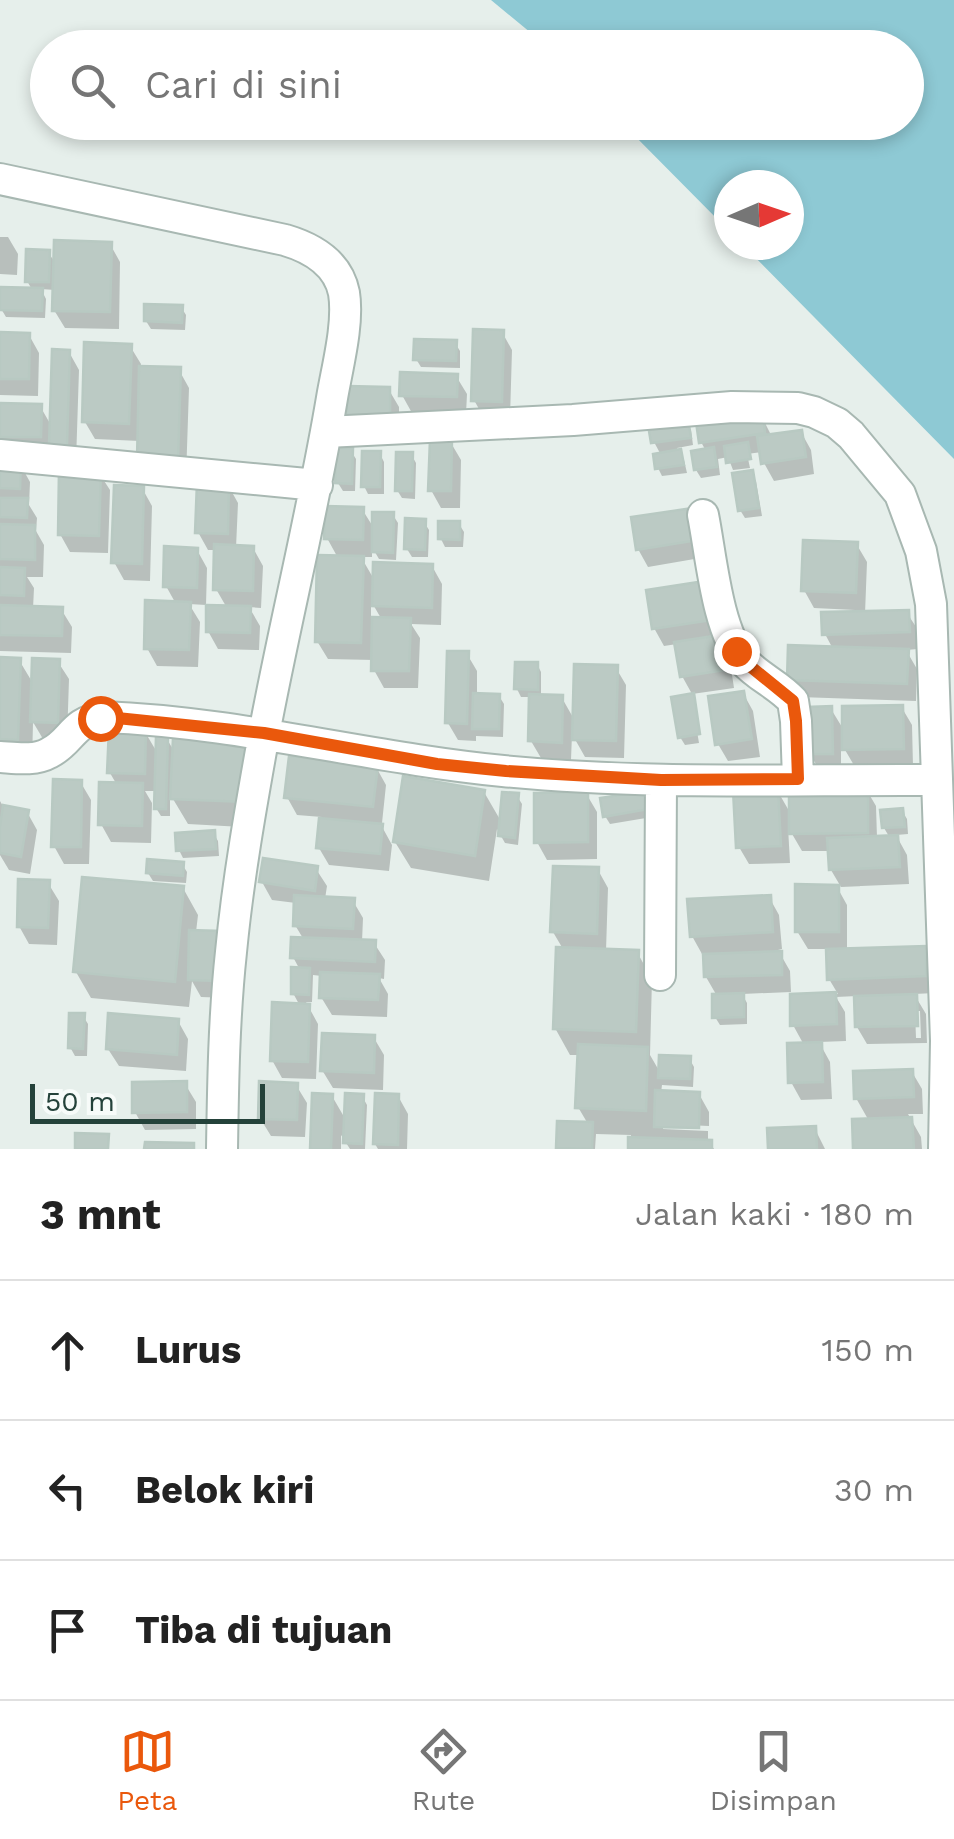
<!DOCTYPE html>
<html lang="id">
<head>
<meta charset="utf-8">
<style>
  body { margin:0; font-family:"Work Sans",sans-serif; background:#f2f2f2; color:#222 }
  .compass { position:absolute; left:714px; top:170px; width:90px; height:90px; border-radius:50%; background:#fff; box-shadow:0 5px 15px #0003; rotate:88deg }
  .scale { position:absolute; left:30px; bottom:25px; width:235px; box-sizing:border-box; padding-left:10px; border:5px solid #24423a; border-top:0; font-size:28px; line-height:35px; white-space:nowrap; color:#24423a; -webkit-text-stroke:8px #f7fbf9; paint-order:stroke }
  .stop { position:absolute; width:30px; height:30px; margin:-22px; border:8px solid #ea580c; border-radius:50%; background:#fff }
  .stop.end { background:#ea580c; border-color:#fff; box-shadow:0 2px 10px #0008 }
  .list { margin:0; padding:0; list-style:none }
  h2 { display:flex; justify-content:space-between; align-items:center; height:130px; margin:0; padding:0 40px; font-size:42px }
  h2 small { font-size:32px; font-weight:400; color:#767676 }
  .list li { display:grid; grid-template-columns:65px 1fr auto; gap:30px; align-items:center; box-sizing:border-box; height:140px; padding:0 40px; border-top:2px solid #e0e0e0 }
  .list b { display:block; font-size:38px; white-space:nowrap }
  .list em { font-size:32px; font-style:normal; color:#767676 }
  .icon { flex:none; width:55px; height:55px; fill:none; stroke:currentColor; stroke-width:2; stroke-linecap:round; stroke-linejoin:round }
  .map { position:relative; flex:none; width:954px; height:1149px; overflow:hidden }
  .search { position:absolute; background:#fff; box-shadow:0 5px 15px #0003; left:30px; right:30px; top:30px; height:110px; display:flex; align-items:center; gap:25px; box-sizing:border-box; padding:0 35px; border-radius:55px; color:#767676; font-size:38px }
  .sheet { height:550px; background:#fff }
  nav { display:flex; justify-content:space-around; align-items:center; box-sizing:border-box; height:140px; border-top:2px solid #e0e0e0; background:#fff; font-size:28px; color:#767676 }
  nav a { display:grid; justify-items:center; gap:5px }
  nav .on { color:#ea580c }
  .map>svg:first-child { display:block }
  .water { fill:#8ec9d4 }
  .shadow { fill:#0003; fill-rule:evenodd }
  .building { fill:#bbcac4; stroke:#b8c9c2; stroke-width:2.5 }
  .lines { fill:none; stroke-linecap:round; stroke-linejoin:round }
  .minor-casing { stroke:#a8b8b2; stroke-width:34 }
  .minor { stroke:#fff; stroke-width:30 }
  .route { stroke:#ea580c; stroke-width:12 }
</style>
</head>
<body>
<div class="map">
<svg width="954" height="1149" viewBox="0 0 954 1149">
  <rect width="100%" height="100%" fill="#e6efeb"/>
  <path class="water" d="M491,0H954V459L743,245H789V185H729V231L622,123L906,122V48L548,47Z"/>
  <path class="shadow" d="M0,237H8L18,254L17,275L0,274Z
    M110,244L120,262L119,329L65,328L54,310L55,290L41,289L46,299L45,318L6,317L0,307V294L33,291L27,281L48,252L56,264Z
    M181,307L186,315L185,330L151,329L146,321Z
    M502,332L512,350L510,418H484L474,400Z
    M0,334L29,335L39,353L38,396L0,395Z
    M455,343L460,351V368L421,367L416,359Z
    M130,346L141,364L140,369L179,370L189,388L186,478L140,441L95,439L85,422Z
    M69,352L79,370L76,462L50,454L0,453V405L40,406L52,427Z
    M456,376L467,394L466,414L412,413L402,395Z
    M389,390L399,407V433L359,432L349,415Z
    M761,415L772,437L801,432L811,450L814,474L774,481L764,463L762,452L747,454L750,468L733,470L728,457L718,459L720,475L701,478L696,470L706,451L701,442Z
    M686,422L691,430L693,445L677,448L684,460L687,473L662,476L658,468L661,455L654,442Z
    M451,443L461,460L460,508H441L431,490Z
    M351,451L356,459L355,491H343L338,483Z
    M380,454L384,462V494H368L364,486Z
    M411,454L416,463L415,499L402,498L397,490Z
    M0,463L20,464L30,482L29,505L37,518L36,531L44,545L43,577H27L34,588L33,609H61L72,627L71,653L0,651Z
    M99,473L110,490L108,553L70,552L60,534Z
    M751,473L756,481L762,516L745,518L740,510Z
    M228,485L238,503L236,548H253L263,566L261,608L249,607L260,626L259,650L218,649L208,631L227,608L216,589L217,550H208L198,532Z
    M142,488L152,506L150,581L124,580L114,562Z
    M362,509L375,530L393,515L398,523L396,560L379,559L372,547V557H361L375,581L432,566L442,584L441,625L411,624L420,638L418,688H384L374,670V660L328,659L317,641L338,558L327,538ZM371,601L382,620L371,619Z
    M692,511L706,557L648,567L638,549Z
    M424,522L429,530L428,557H412L407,549Z
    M459,524L464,532L463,547H445L441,539Z
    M857,545L867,562L865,614L907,613L918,630V649L906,650L917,669L916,701L799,697L789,680L833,649L825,634L855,614V610L814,608L804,590Z
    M197,550L207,568L206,605L189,604L200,622L198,667L157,666L147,648L176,604L166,586Z
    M704,584L729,655L734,688L692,694L682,676L677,644L664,646L654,628Z
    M467,654L477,671V695L499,696L504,704L503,737L476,736V741L458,740L448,723Z
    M0,660H19L34,685L58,662L69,679L67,740L43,739L33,722L32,765H0Z
    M537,664L541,672V697L562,698L575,721L616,668L626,685L624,758L585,757L572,734L571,760L541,758L531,741V697H521L517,689Z
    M743,693L753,711L760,757L728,761L718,744Z
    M692,696L696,701H692L699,743L685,745L680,737Z
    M902,708L912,725L913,766L855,767L841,743V771H820L810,754L831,709L845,732Z
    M145,732L158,754L167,739L175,753L246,743L259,828L188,824L170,794V816H161L156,808L157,791H145L152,803L151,843L111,842L101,824L117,785L110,773Z
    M376,767L386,785L382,823H380L392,845L389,871L329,865L319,848L322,817L297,815L287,797Z
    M81,783L91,800L89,864H64L54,846Z
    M866,789L876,806L877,838H890L884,828L902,811L907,819L908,834L896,835L907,855L909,884L837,887L847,905V951L924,949L935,966V993L914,994L926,1014L927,1043L867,1044L857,1027V996L836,997L845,1012L846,1041L819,1042L830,1062L832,1099L801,1100L791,1082L804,1045L793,1025L792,996L838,994L829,979L828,949H808L797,931L798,887H841L831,870L830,851H802L788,827L790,863L749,864L739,847L777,790L792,816ZM915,1011H920L921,1038H916Z
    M484,792L502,823L517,796L522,804L518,845L505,843L497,829L489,881L411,868L395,842Z
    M645,794L652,817L610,824L605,816Z
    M587,795L597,812V859L547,860L537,842Z
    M0,801L4,808L27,812L37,830L30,874L9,870L0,855Z
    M213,833L218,841L219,856L183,858L179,850Z
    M182,864L187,872L186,883L153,881L148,873Z
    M316,869L327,886L325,899L353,901L363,918L362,942L374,943L385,960L384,979L379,978L388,994L387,1017L332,1015L321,997L322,976L313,975L312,1002H306L318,1024L316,1079L282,1078L272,1060L300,1006L293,993L300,970L293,957L304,940L295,925L296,903L272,900L262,882Z
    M598,870L608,888L606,951L637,952L652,979L650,1055L661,1074L689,1058L694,1067L693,1087L662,1085L661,1093L699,1094L709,1112V1126L663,1124V1129L708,1131V1143H710L714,1149H630L631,1135L596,1134L595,1149L558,1148L588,1124L578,1107L580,1055H570L555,1028L563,949L553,932Z
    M48,883L59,901L57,945L29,944L19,926Z
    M183,888L198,915L196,932L229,998L201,997L192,981L189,1007L91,998L76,972Z
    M769,897L779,915L782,949L778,950L790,971L791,992L742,994L747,1003V1024L720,1025L715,1017L717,996L706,977L705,953L702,954L692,936Z
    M83,1016L88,1024L87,1056H75L70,1047Z
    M178,1021L188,1039L186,1071L119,1066L108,1049Z
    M374,1038L384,1055L383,1090L333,1088L322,1070Z
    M912,1072L922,1089L923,1114H908L921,1137L922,1149H855L869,1121L856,1098Z
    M185,1084L196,1102V1129L145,1130L135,1112Z
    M296,1085L307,1103L305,1137L271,1136L260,1118Z
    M332,1096L347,1122L362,1096L367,1105L365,1149H350L341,1135V1149H313Z
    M398,1096L408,1114L407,1149H378L375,1144Z
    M815,1129L825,1149H770Z"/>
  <path class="building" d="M54,240L112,242L110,312L52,311Z
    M26,249L50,250L49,282H25Z
    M0,287L43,288L42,311L0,310Z
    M144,304L183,305L182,323L144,321Z
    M473,329L504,330L502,402L471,401Z
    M0,332L30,333L29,379H0Z
    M414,339L457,340L456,361L413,360Z
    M84,342L132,344L129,424L82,422Z
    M52,349L70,350L67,445H49Z
    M139,366L181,367L178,461L137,460Z
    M400,372L458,374L457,397L399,396Z
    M347,386L390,387V416L347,415Z
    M0,403L42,404L41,437H0Z
    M763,412L765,433L699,443L696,422Z
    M688,419L691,438L651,443L648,425Z
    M802,430L806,457L761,464L757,436Z
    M430,439L452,440L451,491H428Z
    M748,442L751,459L726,463L724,446Z
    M714,447L717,467L694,470L691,451Z
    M336,448H353L352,484L335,483Z
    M681,449L684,465L655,469L653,454Z
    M362,451H381L380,487H361Z
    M396,452H413L412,491H395Z
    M0,461L21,462L20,489L0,488Z
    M59,469L101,470L99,536L58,535Z
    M753,470L759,508L738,511L732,473Z
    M197,482L229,483L228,534L195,533Z
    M114,485L144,486L142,564L111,563Z
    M0,498H28L27,518L0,517Z
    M325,506L364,507L363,540L324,539Z
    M693,508L698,540L636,550L631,517Z
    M372,512H394L393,553L372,552Z
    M405,518L426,519L425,550L404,549Z
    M438,521H460V540L438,539Z
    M0,524L35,525V560L0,559Z
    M803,540L858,542L856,593L801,591Z
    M214,544L254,546L253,591L213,590Z
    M164,546L198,548L197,588L163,587Z
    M317,555L364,556L361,643L315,642Z
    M373,562L433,564L432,608L372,606Z
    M0,567L25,568L24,596L0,595Z
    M705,581L712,620L652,629L646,590Z
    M145,600L191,602L189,650L144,649Z
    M0,605L63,607L62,636L0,635Z
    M206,605L251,606L250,633L206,632Z
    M909,610L910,632L822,635L821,612Z
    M372,617L411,618L409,671H371Z
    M720,635L725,670L680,677L674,642Z
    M788,645L909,649L907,684L787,680Z
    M447,651H469L467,724L445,723Z
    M0,657L21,658L18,740L0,739Z
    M32,658L60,659L58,723L30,722Z
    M515,662H538V690L514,689Z
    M574,664L618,665L616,741L572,740Z
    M744,691L752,739L715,745L708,696Z
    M473,693L500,694L499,729H472Z
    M694,693L700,734L678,738L671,697Z
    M529,694L563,695L562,743L528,741Z
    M903,705L904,749L842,750V706Z
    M832,706L833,754H807V707Z
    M109,728L146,729L145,774L107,773Z
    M156,736L168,737L166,809H154Z
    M173,738L248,741L245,802L170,799Z
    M289,756L378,765L373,807L284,798Z
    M403,776L485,790L475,856L393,842Z
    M53,779L82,780L81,847H51Z
    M99,782L143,783L142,826L98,825Z
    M868,786V833L789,834V787Z
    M778,788L781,846L736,848L733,790Z
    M647,791L649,809L603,817L600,798Z
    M502,792L519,793L515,838L498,836Z
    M588,792V842L534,843V793Z
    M3,805L29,810L21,857L0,853V827Z
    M903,808L905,827L882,828L880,810Z
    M319,818L383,824L380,854L316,848Z
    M215,830L216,849L176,851L175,833Z
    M898,835L900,867L829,870L827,838Z
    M263,858L318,866L315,891L259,882Z
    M147,859L184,862L183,876L146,873Z
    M553,866L599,867L597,934L550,932Z
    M82,877L184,886L175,982L73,972Z
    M18,879L50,880L48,928L17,927Z
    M795,884L839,885V932H795Z
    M294,895L355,898L353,929L293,926Z
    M771,895L773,932L690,937L687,899Z
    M189,930L222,931L220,981L188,980Z
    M291,937L376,940L375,962L290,958Z
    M926,946V976L827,980L826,949Z
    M556,947L639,950L636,1032L553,1029Z
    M782,951V975L704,977L703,954Z
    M291,967L310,968L309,995L291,994Z
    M320,972L380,974L378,1000L319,998Z
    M836,992L837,1024L790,1026V994Z
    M744,993V1017L712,1018V994Z
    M917,994L918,1026L855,1027L854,996Z
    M272,1002L310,1004L308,1062L270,1061Z
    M69,1013H85L83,1049L68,1048Z
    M108,1013L179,1019L177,1055L106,1049Z
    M322,1033L375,1035L374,1073L320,1071Z
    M822,1042L823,1082L788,1083L787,1043Z
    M578,1044L648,1047L646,1111L575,1108Z
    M659,1055L691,1056L690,1079L658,1078Z
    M913,1069L914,1097L854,1099L853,1071Z
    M187,1081V1112L132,1113V1082Z
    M259,1081L298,1083L297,1120L258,1119Z
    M655,1090L700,1092L699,1128L654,1127Z
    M312,1093L333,1094L331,1149H310Z
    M345,1093L364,1094L362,1144L343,1143Z
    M375,1093L399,1094L398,1145L373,1144Z
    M912,1117L914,1149H853L852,1119Z
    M557,1121L593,1122L592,1149L556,1148Z
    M816,1126L817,1149H768L767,1128Z
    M75,1133L109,1134L108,1149H75Z
    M628,1137L712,1140V1149H628Z
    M145,1142L194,1143V1149H144Z"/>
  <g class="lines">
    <defs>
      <path id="minor" d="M0,179L285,240C312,248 338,263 344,293C349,324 337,368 332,398C313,511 285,622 264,734C251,806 238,879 231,952C224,1017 223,1083 222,1149
        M326,432L573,420L732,407L798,408L814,412L837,423L851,435L900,494L921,551L931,604L946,1041L944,1149
        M0,455L317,485
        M703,515C711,554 717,632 744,661C758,677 779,685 793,701L796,721L798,779
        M0,757C16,758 35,761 49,753C73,741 70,723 103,717C238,722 369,758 503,771C647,785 792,779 937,780
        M660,975L661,780"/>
    </defs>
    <use href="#minor" class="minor-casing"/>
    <use href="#minor" class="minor"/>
  </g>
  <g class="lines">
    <path class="route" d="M100,718H117L264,733L437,764L506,771L661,780L798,779L796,721L793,701L745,662L736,651"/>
  </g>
</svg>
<svg class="compass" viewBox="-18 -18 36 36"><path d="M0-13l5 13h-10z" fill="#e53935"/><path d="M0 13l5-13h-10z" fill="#767676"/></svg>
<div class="scale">50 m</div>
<div class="stop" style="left:100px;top:718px"></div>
<div class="stop end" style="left:736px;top:651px"></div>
<div class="search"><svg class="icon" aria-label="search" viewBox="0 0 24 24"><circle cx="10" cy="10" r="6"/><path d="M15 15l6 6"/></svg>Cari di sini</div>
</div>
<section class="sheet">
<h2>3 mnt<small>Jalan kaki · 180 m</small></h2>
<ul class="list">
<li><svg class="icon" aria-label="ahead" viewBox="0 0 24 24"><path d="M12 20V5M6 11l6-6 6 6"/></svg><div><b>Lurus</b></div><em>150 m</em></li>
<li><svg class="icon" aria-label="left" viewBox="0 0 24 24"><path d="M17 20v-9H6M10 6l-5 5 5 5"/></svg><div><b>Belok kiri</b></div><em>30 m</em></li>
<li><svg class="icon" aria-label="arrive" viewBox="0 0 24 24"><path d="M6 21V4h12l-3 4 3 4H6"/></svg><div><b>Tiba di tujuan</b></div></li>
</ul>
</section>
<nav>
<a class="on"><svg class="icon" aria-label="map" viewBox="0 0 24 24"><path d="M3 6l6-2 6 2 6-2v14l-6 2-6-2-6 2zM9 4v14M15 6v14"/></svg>Peta</a>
<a><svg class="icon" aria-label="directions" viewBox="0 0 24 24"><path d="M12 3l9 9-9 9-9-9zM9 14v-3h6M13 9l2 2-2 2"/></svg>Rute</a>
<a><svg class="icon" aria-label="saved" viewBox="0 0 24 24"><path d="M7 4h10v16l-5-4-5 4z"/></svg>Disimpan</a>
</nav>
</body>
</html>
